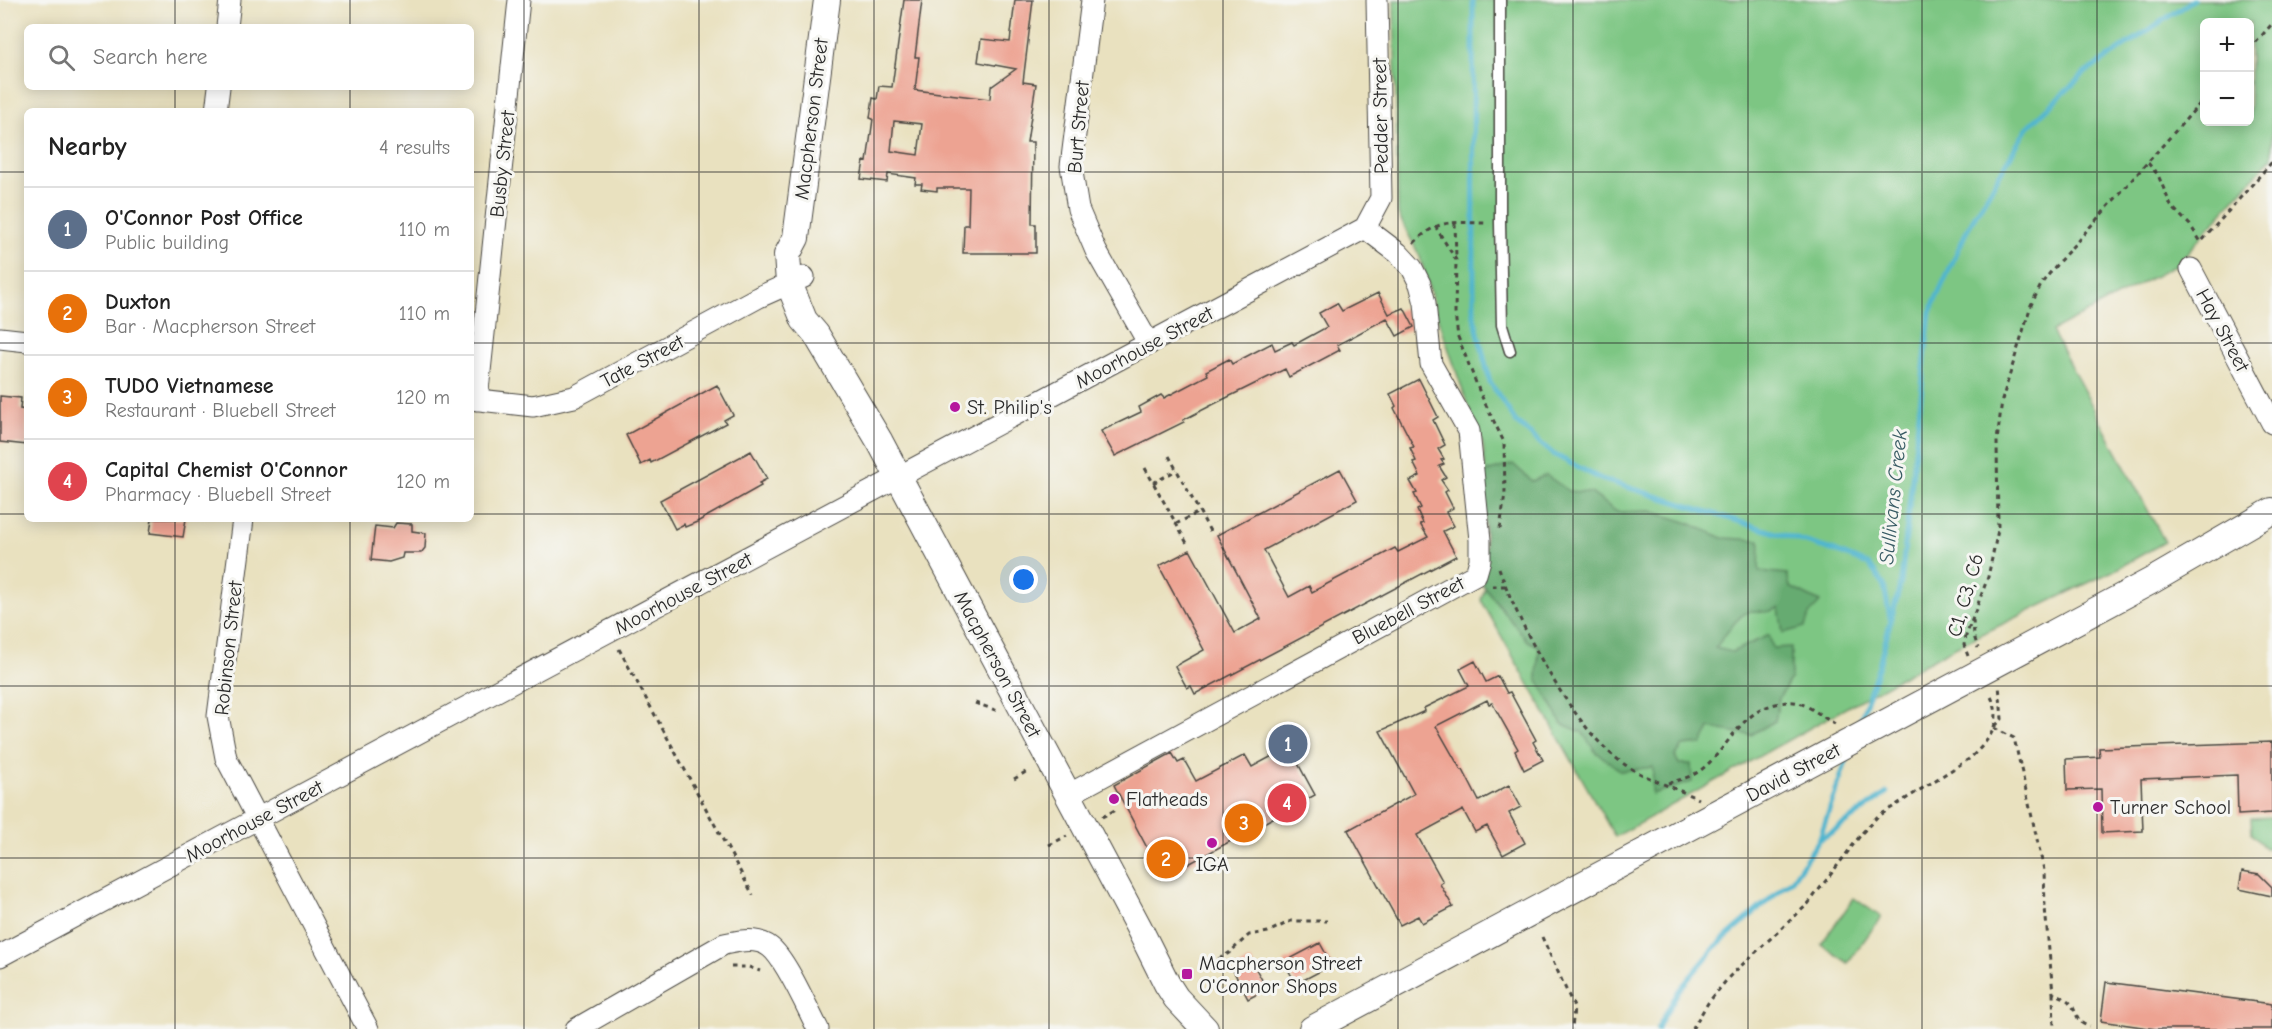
<!DOCTYPE html>
<html lang="en">
<head>
<meta charset="utf-8">
<style>
  body { margin:0; font-family:"Comic Neue",sans-serif; background:#f2f2f2; color:#222 }
  .controls { position:absolute; right:18px; top:18px; display:grid; overflow:hidden; border-radius:9px; box-shadow:0 3px 15px #0003 }
  .controls button { width:54px; height:54px; display:grid; place-items:center; padding:0; border:0; border-bottom:2px solid #e0e0e0; background:#fff; color:#222; font:30px sans-serif }
  .you { position:absolute; left:1024px; top:580px; width:21px; height:21px; margin:-15px; border:4px solid #fff; border-radius:50%; background:#1a73e8; box-shadow:0 0 0 9px #1a73e833 }
  .badge { display:grid; place-items:center; width:39px; height:39px; border-radius:50%; background:#b5179e; color:#fff; font-size:20px; font-weight:700 }
  .pin { position:absolute; translate:-50% -50%; border:3px solid #fff; box-shadow:0 2px 6px #0006 }
  .list { margin:0; padding:0; list-style:none }
  h2 { display:flex; justify-content:space-between; align-items:center; height:78px; margin:0; padding:0 24px; font-size:26px }
  h2 small { font-size:20px; font-weight:400; color:#767676 }
  .list li { display:grid; grid-template-columns:39px 1fr auto; gap:18px; align-items:center; box-sizing:border-box; height:84px; padding:0 24px; border-top:2px solid #e0e0e0 }
  .list b { display:block; font-size:22px; white-space:nowrap }
  .list p { margin:0; font-size:20px; white-space:nowrap; color:#767676 }
  .list em { font-size:20px; font-style:normal; color:#767676 }
  .icon { flex:none; width:33px; height:33px; fill:none; stroke:currentColor; stroke-width:2; stroke-linecap:round; stroke-linejoin:round }
  .map { position:relative; flex:none; width:2272px; height:1029px; overflow:hidden }
  .search { position:absolute; background:#fff; box-shadow:0 3px 15px #0003; left:24px; top:24px; width:450px; height:66px; display:flex; align-items:center; gap:15px; box-sizing:border-box; padding:0 21px; border-radius:9px; color:#767676; font-size:22px }
  .panel { position:absolute; background:#fff; box-shadow:0 3px 15px #0003; left:24px; top:108px; width:450px; height:414px; border-radius:9px }
  .map>svg:first-child { display:block }
  .green { fill:#7dc683; stroke:#547857; stroke-width:1.5; fill-rule:evenodd }
  .forest { fill:#66ab71; stroke:#486b4e; stroke-width:1.5 }
  .lines { fill:none; stroke-linecap:round; stroke-linejoin:round }
  .stream { stroke:#50b5cf; stroke-width:5 }
  .building { fill:#eda392; fill-rule:evenodd }
  .service-casing { stroke:#484641; stroke-width:13 }
  .minor-casing { stroke:#484641; stroke-width:23 }
  .tertiary-casing { stroke:#484641; stroke-width:28 }
  .path { stroke:#484641; stroke-width:3; stroke-dasharray:4.5 4.5; stroke-linecap:butt }
  .service { stroke:#fff; stroke-width:10 }
  .minor { stroke:#fff; stroke-width:21 }
  .tertiary { stroke:#fff; stroke-width:26 }
  .grid { fill:none; stroke:#2b2b2b; stroke-width:1.5; stroke-opacity:0.55 }
  .poi-dot { fill:#b5179e; stroke:#f6f6f2; stroke-width:2 }
  .labels { text-anchor:middle; stroke-width:6; stroke-linejoin:round; paint-order:stroke }
  .street-label { font-size:20px; fill:#2b2b2b; stroke:#f6f6f2 }
  .poi-label { font-size:20px; fill:#2b2b2b; stroke:#f6f6f2; text-anchor:start }
  .water-label { font-size:21px; font-style:italic; fill:#385b64; stroke:#f6f6f2 }
</style>
</head>
<body>
<div class="map">
<svg width="2272" height="1029" viewBox="0 0 2272 1029">
  <rect width="100%" height="100%" fill="#f6f6f2"/>
  <filter id="ink" filterUnits="userSpaceOnUse"><feTurbulence type="fractalNoise" baseFrequency=".0167" numOctaves="2"/><feDisplacementMap in="SourceGraphic" scale="12" xChannelSelector="R" yChannelSelector="G"/><feConvolveMatrix kernelMatrix="1 2 1 2 8 2 1 2 1" color-interpolation-filters="sRGB"/></filter>
  <filter id="wash" filterUnits="userSpaceOnUse"><feTurbulence type="fractalNoise" baseFrequency=".008" numOctaves="4" result="noise"/><feDisplacementMap in="SourceGraphic" scale="24" xChannelSelector="R" yChannelSelector="G"/><feGaussianBlur stdDeviation="1.35" result="paint"/><feColorMatrix in="noise" values="0 0 0 0 0 0 0 0 0 0 0 0 0 0 0 0 0 1.4 0 .05"/><feComposite in="paint" operator="in"/></filter>
  <g filter="url(#wash)">
    <rect width="100%" height="100%" fill="#e9e1bf"/>
    <path class="green" d="M1394,0H2272V157L2176,265L2052,331L2165,542L2113,571L1953,648L1615,837L1481,600L1491,570L1492,538L1483,445L1468,406L1437,315L1420,257L1398,214ZM2204,22H2250V122H2204Z
      M2272,817V848H2265L2252,834L2251,818Z
      M1854,898L1881,917L1848,963L1821,944Z"/>
    <path class="forest" d="M1513,464L1532,481L1546,475L1569,491L1591,493L1617,512L1651,511L1686,522L1723,538L1760,540L1759,571L1787,574L1790,587L1820,602L1809,615L1805,627L1783,633L1779,608C1762,615 1765,610 1751,611C1738,613 1724,638 1715,648L1732,652L1769,635L1773,648L1791,647V678L1779,698L1775,721L1751,735L1710,728L1702,744L1683,746L1675,756L1679,764H1691L1692,782L1652,794L1653,767L1621,771L1595,751L1582,732L1562,724L1537,678L1539,646L1527,641L1482,584L1486,566L1483,473Z"/>
    <g class="lines">
      <path class="stream" d="M1473,0L1474,316L1490,382L1516,422L1553,454L1601,479L1835,551L1869,565L1884,585L1890,618
        M1858,727L1879,665L1901,582L1930,312L1968,228L2027,128L2085,73L2193,0
        M1819,840C1843,826 1864,809 1887,793
        M1657,1029L1679,990L1719,943L1792,880L1819,840L1849,753"/>
    </g>
    <g id="blocks">
      <path class="building" d="M904,0H922L915,57H919L915,90L990,99L991,87L1016,69L978,62L981,39L1010,42L1015,0H1033L1023,82L1036,84L1027,142H1033L1032,224H1036V253H963L964,225H968L969,188H937V191L921,189L922,184H915L916,178L888,174L887,182L861,179L864,161L867,162L873,119L870,118L873,98L877,99L879,86L892,87ZM894,121L922,124L918,155L891,151Z
        M1378,293L1389,314L1404,308L1414,327L1397,336L1387,318L1337,345L1340,350L1289,377L1285,369L1216,403L1183,420L1184,422L1115,456L1101,431L1141,412L1139,407L1161,395L1164,398L1208,375L1206,371L1229,359L1232,364L1272,343L1275,350L1292,342L1294,345L1327,327L1319,313L1337,303L1342,311Z
        M1419,379L1438,417L1433,420L1445,445L1438,449L1444,459L1441,460L1444,464L1439,466L1446,477L1441,480L1448,490L1445,492L1453,508L1446,512L1454,526L1443,531L1456,556L1195,694L1191,686L1187,688L1175,666L1204,650L1159,566L1190,550L1235,633L1261,619L1217,535L1340,469L1357,500L1264,550L1289,597L1309,586L1312,592L1395,548L1398,552L1428,537L1420,524L1423,523L1417,510L1421,508L1414,494L1417,493L1410,481L1420,476L1413,462L1416,461L1410,448L1414,447L1394,408L1396,406L1390,394Z
        M717,385L733,415L724,420L726,423L651,463L650,460L641,465L626,435Z
        M0,396L21,398L20,409L27,410V445L0,442Z
        M751,451L767,479L759,483L761,486L697,522L685,527L684,524L675,529L660,500Z
        M152,519H186L183,537L150,533Z
        M396,523L412,524V531L426,533L425,548L421,553H403L402,558L389,562L371,560L375,526L393,528Z
        M1475,661L1486,682L1498,676L1507,693L1510,692L1536,740L1533,742L1543,760L1524,770L1515,751L1518,749L1492,703L1489,704L1487,700L1436,726L1461,770H1463L1479,801L1509,785L1521,807L1509,813L1525,843L1503,855L1487,826L1475,832L1463,810L1417,835L1443,882L1440,884L1453,907L1422,923L1418,916L1400,925L1348,830L1414,794L1380,731L1425,711L1424,708L1469,686L1460,669Z
        M2272,742V813L2238,815L2237,775L2141,779L2143,831L2102,833L2101,789L2067,790L2066,759L2100,757L2099,748Z
        M1289,747L1315,795L1163,878L1114,785L1172,753L1178,763L1184,760L1196,781L1245,755L1252,767Z
        M2242,871L2259,874L2272,887V896L2239,889Z
        M1320,943L1332,965L1296,984L1284,962Z
        M1251,960L1267,989L1248,999L1233,970Z
        M2106,982L2272,1004V1029H2156L2101,1021Z"/>
    </g>
  </g>
  <g filter="url(#ink)">
    <use href="#blocks" fill-opacity="0" stroke="#484641" stroke-width="1.5"/>
    <g class="lines">
      <defs>
        <path id="service" d="M1500,0V223L1502,325L1510,351"/>
        <path id="minor" d="M1092,0L1071,166L1078,209L1096,251L1149,344
          M227,27L230,0
          M216,111L219,87
          M2191,269L2272,423
          M0,338L27,341
          M471,399L533,406L574,397L759,297L804,277
          M477,400L519,0
          M243,519L218,716L226,758L368,1029
          M1068,795L1476,574L1480,560V540L1469,431L1431,364L1425,303L1420,284L1412,268L1398,253L1365,228
          M0,956L1365,228L1381,198L1377,0
          M576,1029L724,944C739,941 757,937 770,947C786,959 808,1010 818,1029"/>
        <path id="tertiary" d="M827,0L796,238L787,255L789,283L804,320L816,334L880,442L1138,926L1167,984L1176,998L1205,1029
          M1312,1029L2153,580L2272,511"/>
      </defs>
      <use href="#service" class="service-casing"/>
      <use href="#minor" class="minor-casing"/>
      <use href="#tertiary" class="tertiary-casing"/>
      <path class="path" d="M2250,49L2272,24
        M2148,163L2158,175L2171,206L2190,225L2201,242L2272,162
        M1455,223L1456,258
        M1435,226L1456,260L1455,313L1458,337L1480,393L1504,442L1505,494L1500,529
        M1414,243C1440,217 1453,223 1488,223
        M1169,456L1211,533
        M1145,468L1188,545
        M1153,483L1177,470
        M1176,524L1199,512
        M1499,568C1518,624 1574,730 1624,764C1646,779 1674,787 1698,799
        M1492,586H1505
        M1973,620L1974,636L1978,648
        M619,649L753,895
        M1968,656L1964,645L1966,636L1988,577L1998,530L1997,441L2002,400L2031,305L2042,283L2057,264L2204,99
        M975,703L998,711
        M1995,726L2002,719L1999,685
        M1994,728L2014,738L2044,870L2045,908L2053,993C2057,995 2063,996 2067,1000C2078,1008 2074,1024 2090,1026
        M1014,779L1029,770
        M1668,783C1678,780 1689,778 1698,772C1728,752 1739,709 1781,703C1787,702 1793,701 1799,703C1811,707 1824,718 1835,724
        M1102,817L1117,809
        M1049,845L1067,836
        M1542,937L1574,1007L1572,1029
        M731,967H749L760,971
        M1203,968L1229,953L1249,935L1268,932L1291,921H1327
        M2053,993L2054,1029
        M1692,1029L1708,1003L1730,976L1808,904L1863,832L1877,817L1969,759C1991,739 2005,721 1989,693"/>
      <use href="#service" class="service"/>
      <use href="#minor" class="minor"/>
      <use href="#tertiary" class="tertiary"/>
    </g>
  </g>
  <path class="grid" d="M175,0V27M350,0V27M524,0V1029M699,0V1029M874,0V1029M1049,0V1029M1223,0V1029M1398,0V1029M1573,0V1029M1748,0V1029M1922,0V1029M2097,0V1029M175,87V111M350,87V111M0,172H27M471,172H2272M0,343H27M471,343H2272M0,514H27M471,514H2272M175,519V1029M350,519V1029M0,686H2272M0,858H2272"/>
  <g class="poi-dot">
    <circle cx="955" cy="407" r="6"/>
    <circle cx="1114" cy="799" r="6"/>
    <circle cx="2098" cy="807" r="6"/>
    <circle cx="1212" cy="843" r="6"/>
    <rect x="1181" y="968" width="12" height="12" rx="3"/>
  </g>
  <g class="labels">
    <g class="street-label">
      <text transform="translate(1380 116) rotate(-91)" y="7">Pedder Street</text>
      <text transform="translate(811 119) rotate(-83)" y="7">Macpherson Street</text>
      <text transform="translate(1078 127) rotate(-85)" y="7">Burt Street</text>
      <text transform="translate(502 164) rotate(-84)" y="7">Busby Street</text>
      <text transform="translate(2223 330) rotate(62)" y="7">Hay Street</text>
      <text transform="translate(1144 347) rotate(-28)" y="7">Moorhouse Street</text>
      <text transform="translate(642 361) rotate(-28)" y="7">Tate Street</text>
      <text transform="translate(683 593) rotate(-28)" y="7">Moorhouse Street</text>
      <text transform="translate(1965 595) rotate(-74)" y="7">C1, C3, C6</text>
      <text transform="translate(1408 610) rotate(-28)" y="7">Bluebell Street</text>
      <text transform="translate(228 648) rotate(-84)" y="7">Robinson Street</text>
      <text transform="translate(998 664) rotate(62)" y="7">Macpherson Street</text>
      <text transform="translate(1793 772) rotate(-28)" y="7">David Street</text>
      <text transform="translate(254 821) rotate(-28)" y="7">Moorhouse Street</text>
    </g>
    <g class="poi-label">
      <text x="967" y="414">St. Philip's</text>
      <text x="1126" y="806">Flatheads</text>
      <text x="2110" y="814">Turner School</text>
      <text x="1212" y="871" text-anchor="middle">IGA</text>
      <text x="1199" y="970">Macpherson Street<tspan x="1199" dy="23">O'Connor Shops</tspan></text>
    </g>
    <g class="water-label">
      <text transform="translate(1893 497) rotate(-84)" y="7">Sullivans Creek</text>
    </g>
  </g>
</svg>
<div class="controls">
<button>+</button>
<button>−</button>
</div>
<div class="you"></div>
<div class="pin badge" style="left:1288px;top:744px;background:#5c6f8a">1</div>
<div class="pin badge" style="left:1166px;top:859px;background:#e8710a">2</div>
<div class="pin badge" style="left:1244px;top:823px;background:#e8710a">3</div>
<div class="pin badge" style="left:1287px;top:803px;background:#e0444e">4</div>
<div class="search"><svg class="icon" aria-label="search" viewBox="0 0 24 24"><circle cx="10" cy="10" r="6"/><path d="M15 15l6 6"/></svg>Search here</div>
<section class="panel">
<h2>Nearby<small>4 results</small></h2>
<ul class="list">
<li><span class="badge" style="background:#5c6f8a">1</span><div><b>O'Connor Post Office</b><p>Public building</p></div><em>110 m</em></li>
<li><span class="badge" style="background:#e8710a">2</span><div><b>Duxton</b><p>Bar · Macpherson Street</p></div><em>110 m</em></li>
<li><span class="badge" style="background:#e8710a">3</span><div><b>TUDO Vietnamese</b><p>Restaurant · Bluebell Street</p></div><em>120 m</em></li>
<li><span class="badge" style="background:#e0444e">4</span><div><b>Capital Chemist O'Connor</b><p>Pharmacy · Bluebell Street</p></div><em>120 m</em></li>
</ul>
</section>
</div>
</body>
</html>
